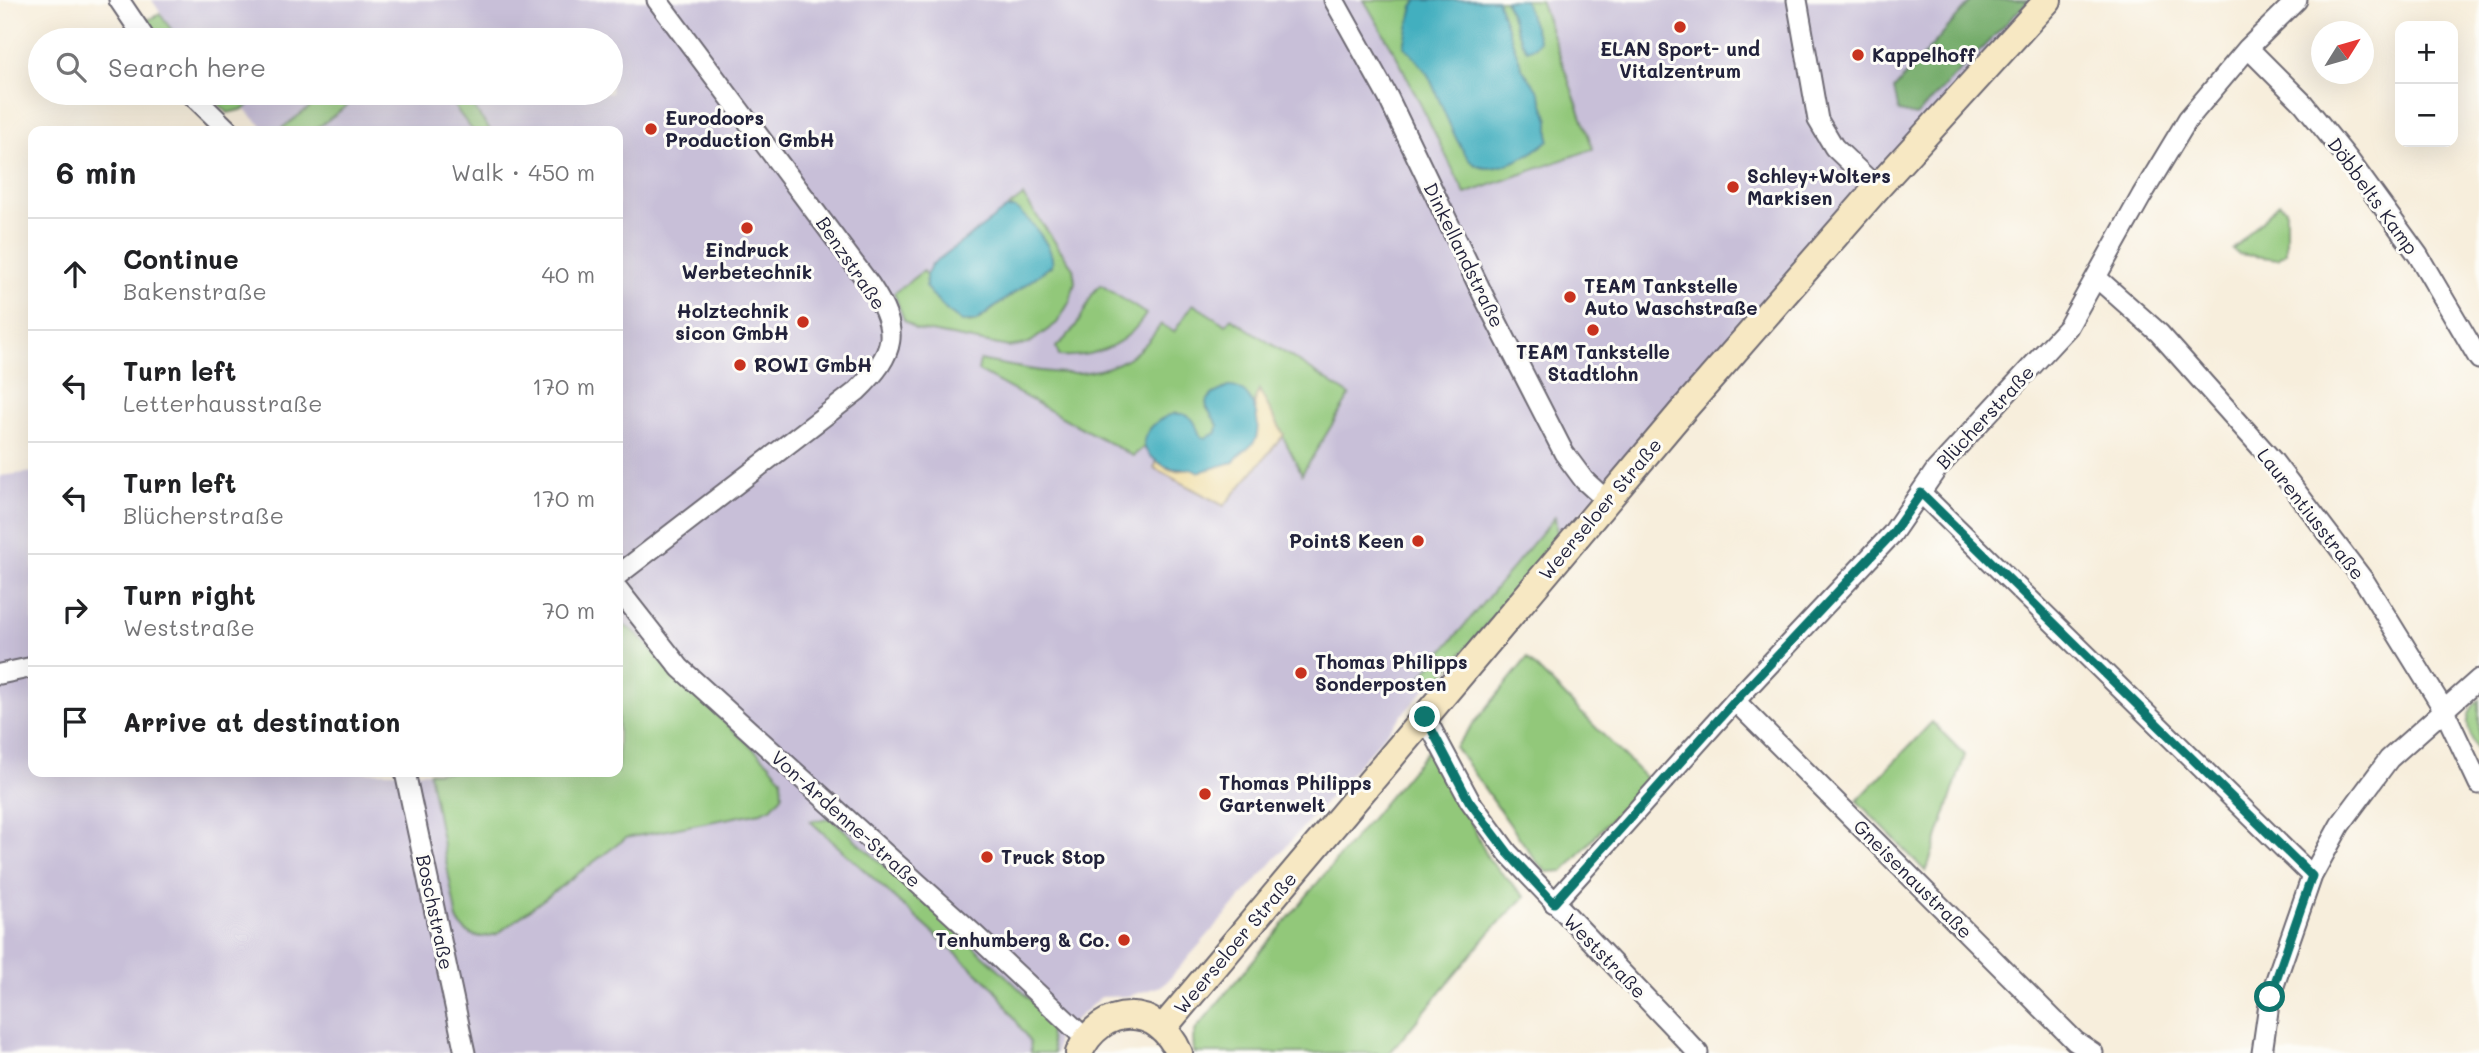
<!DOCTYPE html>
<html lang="en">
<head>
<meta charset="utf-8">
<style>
  body { margin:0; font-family:Mali,sans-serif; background:#f6f6f6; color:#202124 }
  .controls { position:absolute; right:21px; top:21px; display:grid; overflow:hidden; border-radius:14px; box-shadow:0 7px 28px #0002 }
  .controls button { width:63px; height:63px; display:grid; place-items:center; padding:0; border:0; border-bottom:2px solid #e0e0e0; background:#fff; color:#202124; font:35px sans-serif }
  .compass { position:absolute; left:2311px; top:21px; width:63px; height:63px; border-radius:50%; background:#fff; box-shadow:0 7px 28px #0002; rotate:53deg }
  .stop { position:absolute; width:21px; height:21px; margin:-16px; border:5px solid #0f766e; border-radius:50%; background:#fff }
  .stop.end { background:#0f766e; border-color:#fff; box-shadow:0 2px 7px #0008 }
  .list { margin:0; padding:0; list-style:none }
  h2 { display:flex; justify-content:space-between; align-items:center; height:91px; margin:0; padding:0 28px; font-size:30px }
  h2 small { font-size:23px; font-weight:400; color:#757577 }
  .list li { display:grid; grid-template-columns:46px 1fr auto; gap:21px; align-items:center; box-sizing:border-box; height:112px; padding:0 28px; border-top:2px solid #e0e0e0 }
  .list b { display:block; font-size:26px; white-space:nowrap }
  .list p { margin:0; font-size:23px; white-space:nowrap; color:#757577 }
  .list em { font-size:23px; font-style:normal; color:#757577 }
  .icon { flex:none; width:38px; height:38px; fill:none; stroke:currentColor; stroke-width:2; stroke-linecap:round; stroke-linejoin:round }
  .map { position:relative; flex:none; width:2479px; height:1053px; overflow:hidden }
  .search { position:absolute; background:#fff; box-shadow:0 7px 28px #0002; left:28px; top:28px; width:595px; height:77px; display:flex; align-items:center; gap:18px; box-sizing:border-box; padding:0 24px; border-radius:38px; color:#757577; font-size:26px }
  .panel { position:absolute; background:#fff; box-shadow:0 7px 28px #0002; left:28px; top:126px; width:595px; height:651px; border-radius:14px }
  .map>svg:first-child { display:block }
  .industrial { fill:#c8bfd8 }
  .green { fill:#92c87a; stroke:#5a755a; stroke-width:2 }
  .forest { fill:#75ac6a; stroke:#4c6752; stroke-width:2 }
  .sand { fill:#eeda9e; stroke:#887e6c; stroke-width:2 }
  .water { fill:#42afbf; stroke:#32687d; stroke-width:2 }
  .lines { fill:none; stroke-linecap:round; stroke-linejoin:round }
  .street-casing { stroke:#6d6973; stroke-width:23 }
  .secondary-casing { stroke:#6d6973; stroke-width:30 }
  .street { stroke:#fff; stroke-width:19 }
  .secondary { stroke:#f7e8c3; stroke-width:26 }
  .route { stroke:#0f766e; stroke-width:9 }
  .poi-dot { fill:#c8321e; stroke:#fdfcf7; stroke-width:2.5 }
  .labels { text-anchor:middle; stroke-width:6; stroke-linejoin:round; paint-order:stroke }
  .poi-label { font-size:19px; font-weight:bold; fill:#22223b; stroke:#fdfcf7; text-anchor:start }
  .street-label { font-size:19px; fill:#22223b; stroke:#fdfcf7 }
</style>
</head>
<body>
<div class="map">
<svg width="2479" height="1053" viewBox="0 0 2479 1053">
  <rect width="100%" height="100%" fill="#fdfcf7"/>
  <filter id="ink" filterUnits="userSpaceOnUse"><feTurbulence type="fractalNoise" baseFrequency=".0143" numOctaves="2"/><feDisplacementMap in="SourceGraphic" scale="14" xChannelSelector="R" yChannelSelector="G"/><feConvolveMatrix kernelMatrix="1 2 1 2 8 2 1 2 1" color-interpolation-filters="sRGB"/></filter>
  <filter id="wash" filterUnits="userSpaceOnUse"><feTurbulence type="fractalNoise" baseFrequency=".00686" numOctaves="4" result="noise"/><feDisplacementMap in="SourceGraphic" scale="28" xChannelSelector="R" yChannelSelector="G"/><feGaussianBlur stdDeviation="1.57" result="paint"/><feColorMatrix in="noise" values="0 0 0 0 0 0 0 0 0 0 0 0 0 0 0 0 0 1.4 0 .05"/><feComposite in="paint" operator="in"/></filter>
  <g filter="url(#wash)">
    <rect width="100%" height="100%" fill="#f7eedc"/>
    <path class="industrial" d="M152,0H2033L1164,985L1129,996L1101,997L1057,1036V1053H0V476L33,472V772H618V131H267L228,93H611V40H179Z"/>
    <path class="green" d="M1364,0H1540L1593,149L1465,194L1396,55Z
      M160,14L179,40H161L145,21Z
      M207,93H255L259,97L244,109L228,113Z
      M329,93H354L352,95L356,99L313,131H278Z
      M444,93H462L491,131H473Z
      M1023,196L1073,268L1075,282L1070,301L1057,323L1028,344L1009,347L915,329L904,320L894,293L923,271L926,275L927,288L969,323L977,321L1052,265L1014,208L1006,209Z
      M2279,203L2286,209V253L2278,259L2238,254L2233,250Z
      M1101,285L1146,314C1127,345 1095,358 1059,356L1056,347C1069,336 1078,325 1085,310C1090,300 1091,292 1101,285Z
      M1193,304L1226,325L1231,318L1350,395L1302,474L1259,390L1253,405L1249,399L1207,408L1218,425L1217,433L1204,439L1201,437C1193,425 1192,415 1175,413L1145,441L1144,447L1133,456L978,371L980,360C1047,373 1118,393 1161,324L1174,332Z
      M1555,517L1558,540L1443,676L1435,679L1421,677Z
      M623,625L635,632L685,686L769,763L781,778L782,796L771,808L761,812L626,838L497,934C479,940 465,936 457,919L429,772H618V628Z
      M1527,658L1647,779L1564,871L1547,872L1536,861L1455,747Z
      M2479,700V755C2470,736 2459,717 2479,700Z
      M1932,722L1965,755L1926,872L1857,801Z
      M1427,751L1442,762L1489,860L1525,897L1490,932L1390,1053H1194L1193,1038L1196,1029Z
      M831,818L1003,973L1035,1004L1053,1027L1049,1034L1054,1053H1031L1030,1042L995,989L810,821Z"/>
    <path class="forest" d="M1972,0H2029L1916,116L1899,112L1894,89Z"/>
    <path class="sand" d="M1259,390L1284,435L1224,506L1154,468L1157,461C1161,464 1167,469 1172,470C1189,473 1251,456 1256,437C1261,419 1248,409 1259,390Z"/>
    <path class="water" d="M1418,0H1497L1523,70L1538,90L1549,120V140C1534,153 1496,176 1476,165C1458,155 1439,96 1428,75C1422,65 1412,55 1404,46L1413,6Z
      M1505,0H1524L1539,41L1535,47L1527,50L1521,41Z
      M1014,208C1028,216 1056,250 1052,265L976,321L962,322L947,311L926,288V275L931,265L1006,209Z
      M1228,387C1251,385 1262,419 1256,438C1252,450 1239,451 1234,462L1199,472C1187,465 1175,473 1163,465C1156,461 1146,454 1144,446C1141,427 1175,404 1191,418C1197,423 1197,431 1201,437L1205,438L1217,433L1218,425L1207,408L1206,402L1213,394Z"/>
  </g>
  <g filter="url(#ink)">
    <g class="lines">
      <defs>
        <path id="street" d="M119,0L146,40
          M1334,0L1388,97L1484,297L1564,453L1584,480L1607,501
          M1797,0L1818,120L1834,147L1877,188
          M2248,48L2303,103L2349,160L2418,255L2479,359
          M190,93L229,131
          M2097,278L2159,333L2273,461L2365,582L2444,710L2479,784
          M1921,493L2312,876
          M618,575L857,391C896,353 901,331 870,285L657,0
          M618,589L680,668L975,935L1086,1039
          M0,674L33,667
          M1735,701L2075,1041L2093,1053
          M1425,717L1470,801L1508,853L1698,1053
          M405,772L465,1053
          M1554,903L1735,701L1892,534L1936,470L2068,327L2142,195L2188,119L2248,48L2297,0
          M2262,1053L2270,997L2312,876L2340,825L2389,759L2479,679"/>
        <path id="secondary" d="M1163,1028L1685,408L1877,188L2048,0
          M1079,1053C1101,1004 1158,1003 1179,1053"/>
      </defs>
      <use href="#street" class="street-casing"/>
      <use href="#secondary" class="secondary-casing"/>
      <use href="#street" class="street"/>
      <use href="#secondary" class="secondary"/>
    </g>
  </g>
  <g class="lines" filter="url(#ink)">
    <path class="route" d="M1425,717L1469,801L1508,853L1554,903L1735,701L1892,534L1921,493L2312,876L2270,997"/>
  </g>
  <g class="poi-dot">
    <circle cx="1680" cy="27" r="7"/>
    <circle cx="1858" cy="55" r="7"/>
    <circle cx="651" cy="129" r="7"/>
    <circle cx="1733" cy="187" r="7"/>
    <circle cx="747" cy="228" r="7"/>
    <circle cx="1570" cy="297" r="7"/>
    <circle cx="803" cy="322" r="7"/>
    <circle cx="1593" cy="330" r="7"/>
    <circle cx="740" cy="365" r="7"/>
    <circle cx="1418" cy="541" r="7"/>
    <circle cx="1301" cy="673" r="7"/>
    <circle cx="1205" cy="794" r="7"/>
    <circle cx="987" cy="857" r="7"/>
    <circle cx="1124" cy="940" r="7"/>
  </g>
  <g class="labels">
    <g class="poi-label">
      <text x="1680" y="56" text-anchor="middle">ELAN Sport- und<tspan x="1680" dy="22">Vitalzentrum</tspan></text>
      <text x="1872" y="62">Kappelhoff</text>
      <text x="665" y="125">Eurodoors<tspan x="665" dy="22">Production GmbH</tspan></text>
      <text x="1747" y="183">Schley+Wolters<tspan x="1747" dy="22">Markisen</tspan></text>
      <text x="747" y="257" text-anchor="middle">Eindruck<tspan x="747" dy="22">Werbetechnik</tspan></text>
      <text x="1584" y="293">TEAM Tankstelle<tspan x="1584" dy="22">Auto Waschstraße</tspan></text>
      <text x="789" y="318" text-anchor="end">Holztechnik<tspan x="789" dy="22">sicon GmbH</tspan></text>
      <text x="1593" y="359" text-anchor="middle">TEAM Tankstelle<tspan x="1593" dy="22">Stadtlohn</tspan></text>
      <text x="754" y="372">ROWI GmbH</text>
      <text x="1404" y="548" text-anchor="end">PointS Keen</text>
      <text x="1315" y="669">Thomas Philipps<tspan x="1315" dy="22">Sonderposten</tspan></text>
      <text x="1219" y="790">Thomas Philipps<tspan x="1219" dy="22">Gartenwelt</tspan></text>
      <text x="1001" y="864">Truck Stop</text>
      <text x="1110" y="947" text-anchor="end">Tenhumberg &amp; Co.</text>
    </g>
    <g class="street-label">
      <text transform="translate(2373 196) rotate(54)" y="7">Döbbelts Kamp</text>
      <text transform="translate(1464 255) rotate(64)" y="7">Dinkellandstraße</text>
      <text transform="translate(851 263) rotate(56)" y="7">Benzstraße</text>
      <text transform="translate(1985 417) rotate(-47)" y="7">Blücherstraße</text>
      <text transform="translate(1600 509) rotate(-50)" y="7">Weerseloer Straße</text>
      <text transform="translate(2311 514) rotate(52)" y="7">Laurentiusstraße</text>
      <text transform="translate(846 819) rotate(42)" y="7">Von-Ardenne-Straße</text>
      <text transform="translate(1913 879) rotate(45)" y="7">Gneisenaustraße</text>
      <text transform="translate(435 912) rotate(78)" y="7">Boschstraße</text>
      <text transform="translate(1235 943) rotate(-50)" y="7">Weerseloer Straße</text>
      <text transform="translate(1605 956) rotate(46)" y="7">Weststraße</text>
    </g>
  </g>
</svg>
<div class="controls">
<button>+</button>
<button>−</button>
</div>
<svg class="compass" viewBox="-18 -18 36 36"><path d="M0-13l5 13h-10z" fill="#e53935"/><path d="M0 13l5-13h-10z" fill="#757577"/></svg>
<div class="stop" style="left:2270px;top:997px"></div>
<div class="stop end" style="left:1425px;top:717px"></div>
<div class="search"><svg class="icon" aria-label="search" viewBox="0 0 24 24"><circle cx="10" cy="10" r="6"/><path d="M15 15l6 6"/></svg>Search here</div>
<section class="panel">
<h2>6 min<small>Walk · 450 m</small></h2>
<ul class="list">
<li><svg class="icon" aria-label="ahead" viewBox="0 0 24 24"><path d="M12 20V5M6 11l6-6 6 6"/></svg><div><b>Continue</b><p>Bakenstraße</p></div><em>40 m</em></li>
<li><svg class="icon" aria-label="left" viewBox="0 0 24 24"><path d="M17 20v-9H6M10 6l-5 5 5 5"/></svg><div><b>Turn left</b><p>Letterhausstraße</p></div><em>170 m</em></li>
<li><svg class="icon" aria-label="left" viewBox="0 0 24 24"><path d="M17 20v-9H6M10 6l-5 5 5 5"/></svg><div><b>Turn left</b><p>Blücherstraße</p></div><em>170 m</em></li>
<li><svg class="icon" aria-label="right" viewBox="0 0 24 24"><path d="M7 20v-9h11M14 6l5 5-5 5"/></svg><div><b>Turn right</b><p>Weststraße</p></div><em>70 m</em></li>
<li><svg class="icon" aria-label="arrive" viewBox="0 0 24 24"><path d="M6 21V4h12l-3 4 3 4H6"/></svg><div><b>Arrive at destination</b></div></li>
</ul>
</section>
</div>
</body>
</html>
